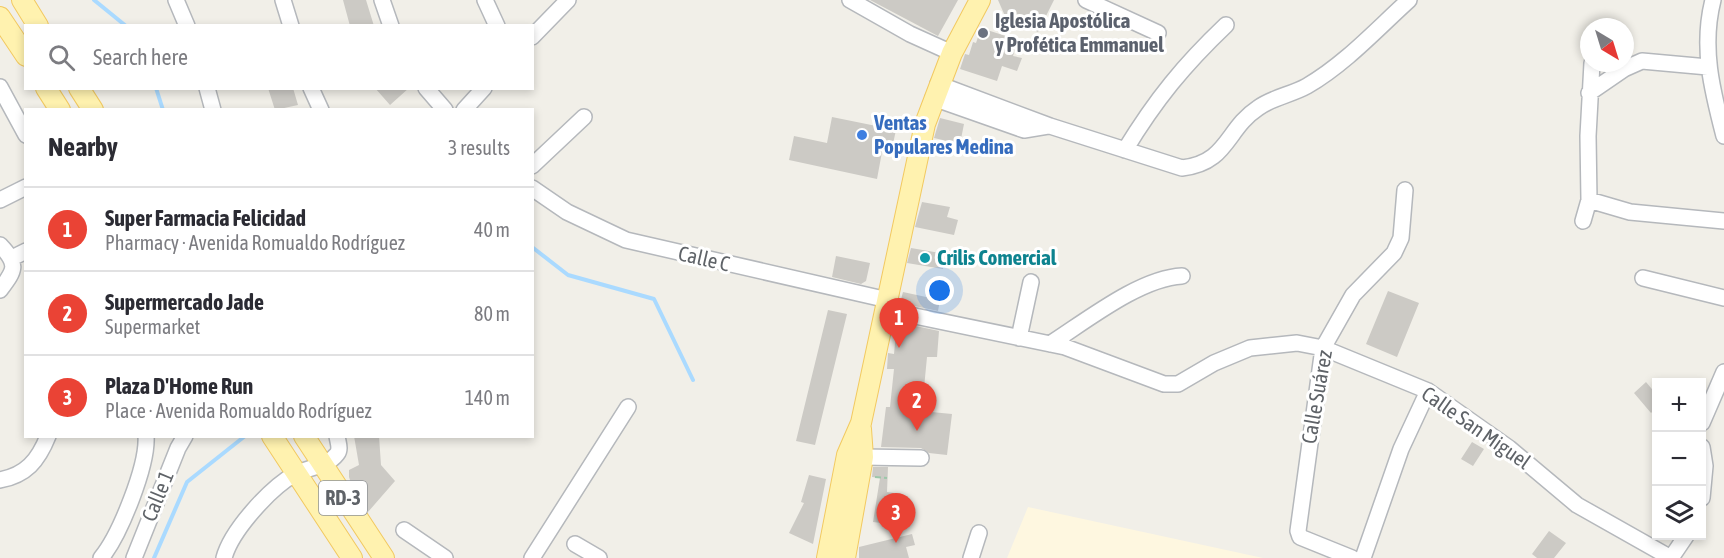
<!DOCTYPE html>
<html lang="en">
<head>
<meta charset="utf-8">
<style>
  body { margin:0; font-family:"Asap Condensed",sans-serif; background:#f2f2f3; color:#2b2b33 }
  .controls { position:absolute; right:18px; bottom:18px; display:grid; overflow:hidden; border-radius:0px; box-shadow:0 3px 9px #0003 }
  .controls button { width:54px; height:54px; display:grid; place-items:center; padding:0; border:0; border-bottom:2px solid #e1e1e2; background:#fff; color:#2b2b33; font:30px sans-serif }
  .compass { position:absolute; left:1580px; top:18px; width:54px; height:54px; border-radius:50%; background:#fff; box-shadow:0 3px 9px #0003; rotate:142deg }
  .you { position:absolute; left:940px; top:291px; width:21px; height:21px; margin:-15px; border:4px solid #fff; border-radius:50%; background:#1a73e8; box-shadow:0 0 0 9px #1a73e833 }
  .badge { display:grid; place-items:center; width:39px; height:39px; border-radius:50%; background:#ea4335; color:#fff; font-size:20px; font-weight:700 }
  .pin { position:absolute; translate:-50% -50px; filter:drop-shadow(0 2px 3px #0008) }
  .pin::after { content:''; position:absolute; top:32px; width:21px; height:18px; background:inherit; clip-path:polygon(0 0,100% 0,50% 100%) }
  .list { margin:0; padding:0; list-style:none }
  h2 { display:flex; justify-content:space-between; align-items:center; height:78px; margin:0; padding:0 24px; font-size:26px }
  h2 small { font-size:20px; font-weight:400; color:#7c7c81 }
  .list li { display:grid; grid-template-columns:39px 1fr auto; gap:18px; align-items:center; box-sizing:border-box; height:84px; padding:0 24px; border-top:2px solid #e1e1e2 }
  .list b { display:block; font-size:22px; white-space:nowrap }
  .list p { margin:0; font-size:20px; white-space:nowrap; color:#7c7c81 }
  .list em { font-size:20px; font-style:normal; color:#7c7c81 }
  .icon { flex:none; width:33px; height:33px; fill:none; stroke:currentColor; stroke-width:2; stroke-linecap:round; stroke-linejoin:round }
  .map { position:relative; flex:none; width:1724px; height:558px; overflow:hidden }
  .search { position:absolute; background:#fff; box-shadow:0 3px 9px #0003; left:24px; top:24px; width:510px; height:66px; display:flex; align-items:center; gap:15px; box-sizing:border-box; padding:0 21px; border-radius:0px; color:#7c7c81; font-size:22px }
  .panel { position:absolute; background:#fff; box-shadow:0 3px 9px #0003; left:24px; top:108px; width:510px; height:330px; border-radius:0px }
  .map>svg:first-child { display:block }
  .commercial { fill:#fef7e0 }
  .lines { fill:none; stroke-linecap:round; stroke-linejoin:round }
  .stream { stroke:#aadaff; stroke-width:4 }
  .building { fill:#cccac5 }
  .minor-casing { stroke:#b5b8bc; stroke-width:18 }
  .major-casing { stroke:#f2c960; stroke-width:22 }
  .path { stroke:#9cc7a9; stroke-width:2; stroke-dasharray:6 3; stroke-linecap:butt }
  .minor { stroke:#fff; stroke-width:15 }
  .major { stroke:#fff2af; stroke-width:20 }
  .worship-dot { fill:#6b7280; stroke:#fff; stroke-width:2 }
  .shop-dot { fill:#3f7fe0; stroke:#fff; stroke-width:2 }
  .culture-dot { fill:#0f9aa8; stroke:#fff; stroke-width:2 }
  .labels { text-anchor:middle; stroke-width:6; stroke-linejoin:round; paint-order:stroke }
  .shield { fill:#fff; stroke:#8f9295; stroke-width:1.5 }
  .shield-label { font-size:20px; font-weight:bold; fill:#5f6368 }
  .worship-label { font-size:21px; font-weight:bold; fill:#5b616d; stroke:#fff; text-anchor:start }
  .shop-label { font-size:21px; font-weight:bold; fill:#366cbe; stroke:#fff; text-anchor:start }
  .culture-label { font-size:21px; font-weight:bold; fill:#0d838f; stroke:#fff; text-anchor:start }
  .street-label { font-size:21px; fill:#5f6368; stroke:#fff }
</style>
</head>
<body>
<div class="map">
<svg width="1724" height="558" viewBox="0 0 1724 558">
  <rect width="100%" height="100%" fill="#f1efe8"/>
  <path class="commercial" d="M1028,507L1263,558H1007Z"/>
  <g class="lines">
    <path class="stream" d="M94,0L126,26
      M156,88L163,110
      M532,247L568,275L654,299L693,380
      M154,558L187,482L245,436"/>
  </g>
  <path class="building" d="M343,0H366L374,26H350Z
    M870,0H958L938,36Z
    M998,0H1054L1038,32L1005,16Z
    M981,28L1018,40L1013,56L1022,58L1017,71L1002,66L997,81L960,69L965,54L969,55L973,42L976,43Z
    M268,88H293L298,105L275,110Z
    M375,88H409L390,105Z
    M832,117L896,130L891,153L882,152L877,179L789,160L794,136L827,143Z
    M940,118L964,124L960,144L934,138Z
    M922,202L950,207L947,217L958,220L954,235L915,227Z
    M911,248L946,254L943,269L907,263Z
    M836,256L870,263L866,281L861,284L832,277Z
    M1388,291L1419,303L1397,357L1366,344Z
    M903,292L940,300L938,311L900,303Z
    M828,310L847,314L815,445L796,441Z
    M897,322L939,331L937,357H927L924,388L913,387L911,410L952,414L947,455L929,453L921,448L881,447L886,407H890L894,369H887L888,353L894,354Z
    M1646,382L1656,394V408L1651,413L1634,393Z
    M354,436H379L381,465L395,481L368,512L353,489L349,477V470L359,465Z
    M1472,442L1484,449L1473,466L1461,459Z
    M873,467H888L887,492L894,493L890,524L873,522L880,478L872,477Z
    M809,475L826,479L813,544L789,533L804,503L801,502Z
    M1549,531L1566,543L1554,558H1537L1532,554Z
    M912,534L915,545L906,547L909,558H859V547Z"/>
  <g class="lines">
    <defs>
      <path id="minor" d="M176,0L187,26
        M283,0L291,26
        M382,0L391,26
        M485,0L497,26
        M850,0L910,34L952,53
        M1086,0L1158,33
        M1713,0C1701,47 1712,90 1724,136
        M532,37L568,0
        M938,84L1050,126L1182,168C1228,163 1226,129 1258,108C1273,97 1291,95 1307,86C1345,64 1377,29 1409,0
        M0,87L26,135
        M207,88L213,110
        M311,88L321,110
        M426,88L445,110
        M1589,93L1624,69L1642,61L1708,67
        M933,98L1024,130L1048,126
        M464,110L484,88
        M1125,150C1156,99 1184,65 1226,25
        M532,166L584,117
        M532,188L567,212L626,240L888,300
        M0,200L26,187
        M1589,200L1630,212L1724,221
        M1583,221L1589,200L1588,136L1592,63
        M0,245C19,265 15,270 0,290
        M12,258L26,251
        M1643,278L1724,298
        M886,310L1065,347L1164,384H1178L1214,363L1250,348L1297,343L1323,348L1428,391L1509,448L1577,505L1671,558
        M1019,338L1031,282
        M1050,344C1086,321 1140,278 1182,276
        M1702,423L1724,372
        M1702,447L1705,466L1702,498
        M863,457L921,458
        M0,480C26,475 38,461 48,436
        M404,530L445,558
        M575,544L599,558
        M101,558C120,535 148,465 146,436
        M134,558L178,448L185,436
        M224,558C231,531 270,488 295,474C309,467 327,467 337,454C341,449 338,443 337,436
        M532,558L628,407
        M971,558L979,533
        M1352,558L1300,537L1298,531L1323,348L1353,295L1394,253L1401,238L1405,190
        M1363,558L1401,449L1428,391
        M1671,558L1686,536"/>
      <path id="major" d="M22,0L38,26
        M0,17L26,56
        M46,88L60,110
        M79,88L93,110
        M272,436L352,558
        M304,436L384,558
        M827,558L847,455L861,423L925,124L952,53L980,0
        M845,558L863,457L861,429"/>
    </defs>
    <use href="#minor" class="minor-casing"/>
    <use href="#major" class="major-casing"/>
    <path class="path" d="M875,477L887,478"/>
    <use href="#minor" class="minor"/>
    <use href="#major" class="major"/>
  </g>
  <circle class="worship-dot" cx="983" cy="33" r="6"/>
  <circle class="shop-dot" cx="862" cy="135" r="6"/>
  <circle class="culture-dot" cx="925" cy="258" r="6"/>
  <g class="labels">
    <rect class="shield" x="319" y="481" width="48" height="34" rx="4.5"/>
    <g class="shield-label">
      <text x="343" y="505">RD-3</text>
    </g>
    <g class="worship-label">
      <text x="995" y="28">Iglesia Apostólica<tspan x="995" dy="24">y Profética Emmanuel</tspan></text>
    </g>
    <g class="shop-label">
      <text x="874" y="130">Ventas<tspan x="874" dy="24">Populares Medina</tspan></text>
    </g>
    <g class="culture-label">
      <text x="937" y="265">Crilis Comercial</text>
    </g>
    <g class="street-label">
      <text transform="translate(704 259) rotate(13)" y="7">Calle C</text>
      <text transform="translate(1317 397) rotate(-80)" y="7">Calle Suárez</text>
      <text transform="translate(1476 428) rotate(35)" y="7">Calle San Miguel</text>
      <text transform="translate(158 496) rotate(-68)" y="7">Calle 1</text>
    </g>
  </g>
</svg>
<div class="controls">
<button>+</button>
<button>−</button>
<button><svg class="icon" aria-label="layers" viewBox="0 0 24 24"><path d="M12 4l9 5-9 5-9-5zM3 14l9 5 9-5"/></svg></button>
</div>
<svg class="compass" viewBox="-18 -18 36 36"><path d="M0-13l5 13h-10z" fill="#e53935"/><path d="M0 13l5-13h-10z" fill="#7c7c81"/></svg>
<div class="you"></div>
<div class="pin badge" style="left:899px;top:348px">1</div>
<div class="pin badge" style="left:917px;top:431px">2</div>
<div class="pin badge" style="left:896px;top:543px">3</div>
<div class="search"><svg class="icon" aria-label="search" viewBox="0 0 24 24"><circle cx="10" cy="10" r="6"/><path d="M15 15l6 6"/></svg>Search here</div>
<section class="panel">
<h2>Nearby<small>3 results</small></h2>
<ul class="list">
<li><span class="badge">1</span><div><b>Super Farmacia Felicidad</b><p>Pharmacy · Avenida Romualdo Rodríguez</p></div><em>40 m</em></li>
<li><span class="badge">2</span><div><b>Supermercado Jade</b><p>Supermarket</p></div><em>80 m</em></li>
<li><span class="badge">3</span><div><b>Plaza D'Home Run</b><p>Place · Avenida Romualdo Rodríguez</p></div><em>140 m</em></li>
</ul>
</section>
</div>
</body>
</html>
